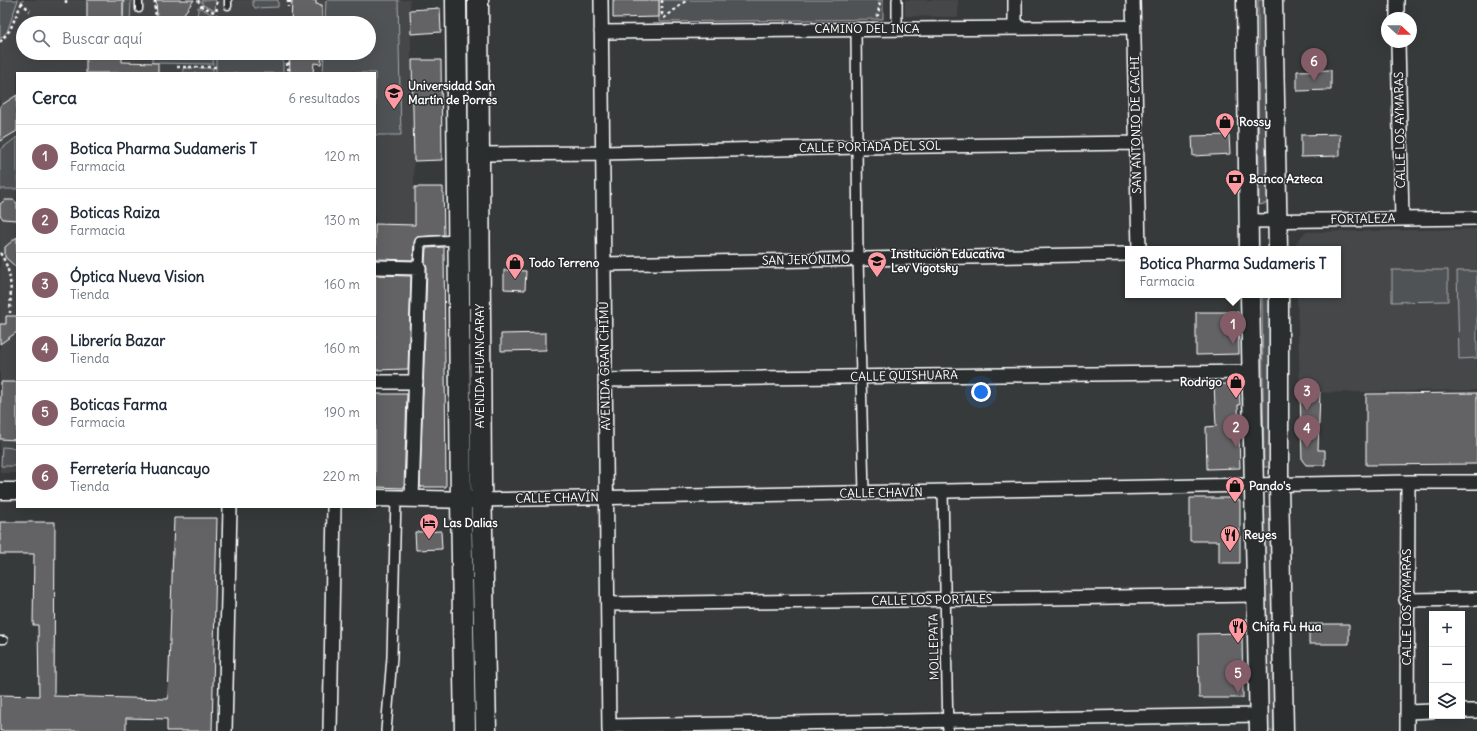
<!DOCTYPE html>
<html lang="es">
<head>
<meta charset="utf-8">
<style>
  body { margin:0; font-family:Delius,sans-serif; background:#f2f2f3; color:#1f2937 }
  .controls { position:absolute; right:12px; bottom:12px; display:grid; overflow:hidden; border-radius:0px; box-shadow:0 4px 16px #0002 }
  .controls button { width:36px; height:36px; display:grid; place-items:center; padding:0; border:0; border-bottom:1px solid #e0e1e3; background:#fff; color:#1f2937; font:20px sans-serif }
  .compass { position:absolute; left:1381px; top:12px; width:36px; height:36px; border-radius:50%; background:#fff; box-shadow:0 4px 16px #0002; rotate:112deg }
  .you { position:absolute; left:981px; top:392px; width:14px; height:14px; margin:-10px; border:3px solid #fff; border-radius:50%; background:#1a73e8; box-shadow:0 0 0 6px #1a73e833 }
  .badge { display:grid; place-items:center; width:26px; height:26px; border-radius:50%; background:#845c67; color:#fff; font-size:13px; font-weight:700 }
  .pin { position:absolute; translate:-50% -33px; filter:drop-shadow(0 1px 2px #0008) }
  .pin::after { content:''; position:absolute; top:21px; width:14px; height:12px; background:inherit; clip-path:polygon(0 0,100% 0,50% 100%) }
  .popup { position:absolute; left:1125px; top:246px; width:216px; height:52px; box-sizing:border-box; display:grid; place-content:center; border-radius:0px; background:#fff; filter:drop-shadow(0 1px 3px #0005); font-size:13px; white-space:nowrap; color:#747a83 }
  .popup b { font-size:15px; color:#1f2937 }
  .popup::after { content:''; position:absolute; left:50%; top:100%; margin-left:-8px; border:8px solid transparent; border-top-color:#fff }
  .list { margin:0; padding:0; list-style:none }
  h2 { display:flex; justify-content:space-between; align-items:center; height:52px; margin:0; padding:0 16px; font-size:17px }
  h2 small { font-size:13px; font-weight:400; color:#747a83 }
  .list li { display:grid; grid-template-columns:26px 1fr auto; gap:12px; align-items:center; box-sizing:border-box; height:64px; padding:0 16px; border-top:1px solid #e0e1e3 }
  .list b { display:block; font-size:15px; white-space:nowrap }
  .list p { margin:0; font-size:13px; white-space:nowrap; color:#747a83 }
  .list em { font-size:13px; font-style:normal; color:#747a83 }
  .icon { flex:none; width:22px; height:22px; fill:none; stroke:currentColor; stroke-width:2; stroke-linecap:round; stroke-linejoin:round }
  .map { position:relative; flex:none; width:1477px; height:731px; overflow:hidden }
  .search { position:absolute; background:#fff; box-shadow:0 4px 16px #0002; left:16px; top:16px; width:360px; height:44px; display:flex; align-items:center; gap:10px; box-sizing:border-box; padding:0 14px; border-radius:22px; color:#747a83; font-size:15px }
  .panel { position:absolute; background:#fff; box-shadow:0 4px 16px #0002; left:16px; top:72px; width:360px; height:436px; border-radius:0px }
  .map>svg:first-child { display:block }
  .built { fill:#444748; fill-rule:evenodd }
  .green { fill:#505354; stroke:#a8a9aa }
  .building { fill:#636465; stroke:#fff }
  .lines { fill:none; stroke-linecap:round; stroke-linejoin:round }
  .service-casing { stroke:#fff; stroke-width:9 }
  .pedestrian-casing { stroke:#fff; stroke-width:12 }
  .minor-casing { stroke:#fff; stroke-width:16 }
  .tertiary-casing { stroke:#fff; stroke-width:19 }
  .secondary-casing { stroke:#fff; stroke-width:21 }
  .primary-casing { stroke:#fff; stroke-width:23 }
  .path { stroke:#fff; stroke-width:2.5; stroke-dasharray:3 3; stroke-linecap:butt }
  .service { stroke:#2a2d2e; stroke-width:6 }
  .pedestrian { stroke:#2a2d2e; stroke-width:9 }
  .minor { stroke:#2a2d2e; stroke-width:13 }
  .tertiary { stroke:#2a2d2e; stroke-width:16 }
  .secondary { stroke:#2a2d2e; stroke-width:18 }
  .primary { stroke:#2a2d2e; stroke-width:20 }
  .labels { text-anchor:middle; stroke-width:3; stroke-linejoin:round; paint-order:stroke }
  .street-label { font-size:12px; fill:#fff; stroke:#2a2d2e }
  .poi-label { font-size:12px; font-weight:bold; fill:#fff; stroke:#2a2d2e; text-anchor:start }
</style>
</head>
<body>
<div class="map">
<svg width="1477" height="731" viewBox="0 0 1477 731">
  <rect width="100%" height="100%" fill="#373a3b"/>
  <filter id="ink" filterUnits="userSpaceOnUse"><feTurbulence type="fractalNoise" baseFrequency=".025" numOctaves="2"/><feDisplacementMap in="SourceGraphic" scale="8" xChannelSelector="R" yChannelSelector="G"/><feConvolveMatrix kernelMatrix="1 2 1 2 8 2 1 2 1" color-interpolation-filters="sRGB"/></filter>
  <g filter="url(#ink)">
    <path class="built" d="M0,0H410L415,225L375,224V73H17V473H0ZM23,23H369V53H23Z
      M905,0H958V17L905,16Z
      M1477,229V390L1300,393L1297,295H1338V249H1296V243L1305,232Z"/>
    <path class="green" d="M0,0H18L7,32L0,39Z
      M124,0H131L130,23H123Z
      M202,0H216L215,11L203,5L202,3Z
      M253,0H278V7L255,8L253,5Z
      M326,0H398L401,135H375V73H323L324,53H369V23H325Z
      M659,0H883V19L659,22Z
      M1258,0H1267L1269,203L1259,205Z
      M198,7L215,16V23H177L179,21C190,26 199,18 198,7Z
      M152,53H214L213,64L152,63Z
      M216,53H283V73H216Z
      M183,68H213V73H183Z
      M17,137V189H0V150Z
      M1392,270H1448V301L1392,302Z
      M1457,271H1477V358L1459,359Z
      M1262,295H1269L1271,467H1264Z
      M2,447L17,448V466H1Z
      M1271,506L1274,731H1267L1264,507Z"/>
    <path class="building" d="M87,0H123V23H87Z
      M156,0H194L177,23H162L157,16Z
      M292,0H316V4L322,5V23H291Z
      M613,0H659V17L613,18Z
      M440,8L441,32L411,34L410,10Z
      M86,53H122V62L158,63V73H86Z
      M289,53H322L321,64L314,63L313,73H290Z
      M412,60H441L442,160L414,161Z
      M1331,70V90L1297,91V71Z
      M17,95V131L0,141V106Z
      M1340,134V156L1301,157V135Z
      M1229,135L1230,154L1193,156L1192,136Z
      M415,187H443L444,235L417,237L414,242L413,260L375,259V224L415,225Z
      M5,200H13L17,203V220L3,219L0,215V204Z
      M17,237V268L5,257V247Z
      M444,247L446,487H420L427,268L425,263L426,248Z
      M504,270L526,271L525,290L504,289Z
      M375,275L411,276L408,369L375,370Z
      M1196,312H1238L1239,354L1196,355Z
      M6,316H17V332L0,344V324H6Z
      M546,333V350L501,351V334Z
      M1,382H17V440L0,439Z
      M1214,384H1234L1239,389L1240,405H1238L1240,468L1207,469L1206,427L1216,426Z
      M1320,392L1318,450H1325V465H1306L1302,460L1300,393Z
      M1477,393V464L1366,465V394Z
      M375,394H407L404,488L375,487Z
      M1190,498H1233L1240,501V563H1219V541H1190Z
      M174,518H217L212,731H167V719L126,718V731H0V695L39,696L38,625H33L34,554H0V522H55L54,696L168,699Z
      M441,531L442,549L416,550L415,532Z
      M1309,624H1349V644H1309Z
      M1242,633L1243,698H1199L1198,634Z"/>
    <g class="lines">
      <defs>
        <path id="service" d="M228,0V6
          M139,9V0
          M0,640H4"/>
        <path id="pedestrian" d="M897,0V29
          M856,29L858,259L864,493
          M419,268L420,242L458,240
          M943,491L948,731
          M386,731L392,657L396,498"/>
        <path id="minor" d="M601,0L609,731
          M1015,0V28
          M1133,0L1139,249
          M1397,0V18
          M601,32L1133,27
          M1398,42L1402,219
          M479,154L603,153L858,147L1136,143
          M1249,221L1477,218
          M604,264L1128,254
          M375,267L419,268L412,499
          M605,380L1252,372
          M375,382H416
          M482,500L1408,482H1477
          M1406,600L1477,599
          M608,604L1256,595
          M1462,711H1477
          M1407,712L1432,711
          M609,726L1259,715
          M225,731L230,507
          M330,731L334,507
          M1407,731L1408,482"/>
        <path id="tertiary" d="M0,491H17
          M375,498L473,500"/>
        <path id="secondary" d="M1246,0L1249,249
          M1273,0L1278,249
          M1250,295L1259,731
          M1279,295V485L1284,731"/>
        <path id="primary" d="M456,0L461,500L465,731
          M478,0L481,482L486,731"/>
      </defs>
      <use href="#service" class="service-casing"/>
      <use href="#pedestrian" class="pedestrian-casing"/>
      <use href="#minor" class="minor-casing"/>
      <use href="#tertiary" class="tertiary-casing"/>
      <use href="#secondary" class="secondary-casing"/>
      <use href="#primary" class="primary-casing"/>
      <path class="path" d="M66,0V5
        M155,0C154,9 155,15 160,23
        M198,0L201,6L216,13
        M288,0V7
        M290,0V4H292
        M662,0V14L665,18
        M21,2L30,11
        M876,16L878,15L880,0
        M664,18L687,0
        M216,23L217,0
        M0,42L10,30L23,0
        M287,63V69H289V62H290
        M177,67H218
        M0,253C13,272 11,291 10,313"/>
      <use href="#service" class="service"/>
      <use href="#pedestrian" class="pedestrian"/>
      <use href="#minor" class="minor"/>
      <use href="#tertiary" class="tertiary"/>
      <use href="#secondary" class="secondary"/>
      <use href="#primary" class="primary"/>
    </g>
  </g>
  <defs>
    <symbol id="university-pin" viewBox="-11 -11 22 30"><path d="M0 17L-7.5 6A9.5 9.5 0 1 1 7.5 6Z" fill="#ff9aa2" stroke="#2a2d2e"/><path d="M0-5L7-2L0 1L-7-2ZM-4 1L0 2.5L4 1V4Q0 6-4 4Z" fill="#111"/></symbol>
    <symbol id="shop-pin" viewBox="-11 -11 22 30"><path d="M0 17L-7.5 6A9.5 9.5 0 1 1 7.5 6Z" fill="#ff9aa2" stroke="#2a2d2e"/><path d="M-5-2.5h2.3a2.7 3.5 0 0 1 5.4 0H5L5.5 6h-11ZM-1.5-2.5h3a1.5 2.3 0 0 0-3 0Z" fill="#111"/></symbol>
    <symbol id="bank-pin" viewBox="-11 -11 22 30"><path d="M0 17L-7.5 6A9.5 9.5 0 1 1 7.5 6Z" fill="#ff9aa2" stroke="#2a2d2e"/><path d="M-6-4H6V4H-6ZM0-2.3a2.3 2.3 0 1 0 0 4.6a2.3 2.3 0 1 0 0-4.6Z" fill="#111"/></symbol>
    <symbol id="school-pin" viewBox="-11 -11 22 30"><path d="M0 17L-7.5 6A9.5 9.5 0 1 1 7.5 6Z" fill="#ff9aa2" stroke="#2a2d2e"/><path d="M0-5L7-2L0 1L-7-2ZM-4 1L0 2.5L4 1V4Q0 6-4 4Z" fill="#111"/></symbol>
    <symbol id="hotel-pin" viewBox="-11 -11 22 30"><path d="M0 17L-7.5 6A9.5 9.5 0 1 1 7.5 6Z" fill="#ff9aa2" stroke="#2a2d2e"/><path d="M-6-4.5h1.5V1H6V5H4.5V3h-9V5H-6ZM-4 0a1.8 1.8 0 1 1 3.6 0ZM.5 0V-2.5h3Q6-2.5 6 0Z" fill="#111"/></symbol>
    <symbol id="restaurant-pin" viewBox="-11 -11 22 30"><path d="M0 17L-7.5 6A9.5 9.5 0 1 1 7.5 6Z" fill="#ff9aa2" stroke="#2a2d2e"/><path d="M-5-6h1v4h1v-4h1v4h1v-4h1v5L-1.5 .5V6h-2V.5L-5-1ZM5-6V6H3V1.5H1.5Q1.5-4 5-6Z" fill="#111"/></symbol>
  </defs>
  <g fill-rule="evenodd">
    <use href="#university-pin" x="383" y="82" width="22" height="30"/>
    <use href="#shop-pin" x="1214" y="111" width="22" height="30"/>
    <use href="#bank-pin" x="1224" y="168" width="22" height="30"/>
    <use href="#school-pin" x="866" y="250" width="22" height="30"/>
    <use href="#shop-pin" x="504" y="252" width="22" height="30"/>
    <use href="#shop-pin" x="1225" y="371" width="22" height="30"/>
    <use href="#shop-pin" x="1224" y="475" width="22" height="30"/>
    <use href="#hotel-pin" x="418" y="512" width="22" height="30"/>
    <use href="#restaurant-pin" x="1219" y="524" width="22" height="30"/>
    <use href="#restaurant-pin" x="1227" y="616" width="22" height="30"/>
  </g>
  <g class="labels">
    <g class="street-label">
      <text x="867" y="33">CAMINO DEL INCA</text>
      <text transform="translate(1136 125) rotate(-91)" y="4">SAN ANTONIO DE CACHI</text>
      <text transform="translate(1400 130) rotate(-91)" y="4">CALLE LOS AYMARAS</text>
      <text transform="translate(870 147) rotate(-1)" y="4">CALLE PORTADA DEL SOL</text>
      <text transform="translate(1363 219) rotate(-1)" y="4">FORTALEZA</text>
      <text transform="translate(806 260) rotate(-1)" y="4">SAN JERÓNIMO</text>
      <text transform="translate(480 366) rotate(-90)" y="4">AVENIDA HUANCARAY</text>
      <text transform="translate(605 366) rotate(-91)" y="4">AVENIDA GRAN CHIMU</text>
      <text transform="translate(904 376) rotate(-1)" y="4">CALLE QUISHUARA</text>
      <text transform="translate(881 493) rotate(-1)" y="4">CALLE CHAVÍN</text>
      <text transform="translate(557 498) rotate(-1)" y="4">CALLE CHAVÍN</text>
      <text transform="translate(932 600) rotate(-1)" y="4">CALLE LOS PORTALES</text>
      <text transform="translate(1407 607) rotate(-90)" y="4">CALLE LOS AYMARAS</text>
      <text transform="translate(934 647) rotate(-91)" y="4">MOLLEPATA</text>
    </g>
    <g class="poi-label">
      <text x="408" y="90">Universidad San<tspan x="408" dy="14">Martín de Porres</tspan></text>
      <text x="1239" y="126">Rossy</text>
      <text x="1249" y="183">Banco Azteca</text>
      <text x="891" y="258">Institución Educativa<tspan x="891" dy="14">Lev Vigotsky</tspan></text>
      <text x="529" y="267">Todo Terreno</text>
      <text x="1222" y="386" text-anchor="end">Rodrigo</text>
      <text x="1249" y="490">Pando's</text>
      <text x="443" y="527">Las Dalias</text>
      <text x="1244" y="539">Reyes</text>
      <text x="1252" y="631">Chifa Fu Hua</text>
    </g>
  </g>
</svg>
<div class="controls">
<button>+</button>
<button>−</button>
<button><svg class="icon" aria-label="layers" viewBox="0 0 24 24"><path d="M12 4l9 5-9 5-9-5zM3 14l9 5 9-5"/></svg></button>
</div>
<svg class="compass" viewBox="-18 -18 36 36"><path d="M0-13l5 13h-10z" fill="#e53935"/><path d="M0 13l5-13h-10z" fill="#747a83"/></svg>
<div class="you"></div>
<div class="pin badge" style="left:1233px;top:344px">1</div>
<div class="popup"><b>Botica Pharma Sudameris T</b>Farmacia</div>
<div class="pin badge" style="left:1236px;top:447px">2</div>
<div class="pin badge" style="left:1307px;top:411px">3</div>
<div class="pin badge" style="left:1307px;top:448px">4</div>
<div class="pin badge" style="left:1238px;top:693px">5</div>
<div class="pin badge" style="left:1314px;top:81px">6</div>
<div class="search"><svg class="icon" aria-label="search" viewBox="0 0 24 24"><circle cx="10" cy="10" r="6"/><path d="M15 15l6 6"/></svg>Buscar aquí</div>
<section class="panel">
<h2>Cerca<small>6 resultados</small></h2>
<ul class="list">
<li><span class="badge">1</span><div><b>Botica Pharma Sudameris T</b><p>Farmacia</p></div><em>120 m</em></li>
<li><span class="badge">2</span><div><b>Boticas Raiza</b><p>Farmacia</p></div><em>130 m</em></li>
<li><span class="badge">3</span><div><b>Óptica Nueva Vision</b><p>Tienda</p></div><em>160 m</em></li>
<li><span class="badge">4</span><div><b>Librería Bazar</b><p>Tienda</p></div><em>160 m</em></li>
<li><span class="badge">5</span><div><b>Boticas Farma</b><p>Farmacia</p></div><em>190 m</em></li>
<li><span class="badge">6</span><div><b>Ferretería Huancayo</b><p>Tienda</p></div><em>220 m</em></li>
</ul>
</section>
</div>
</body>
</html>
